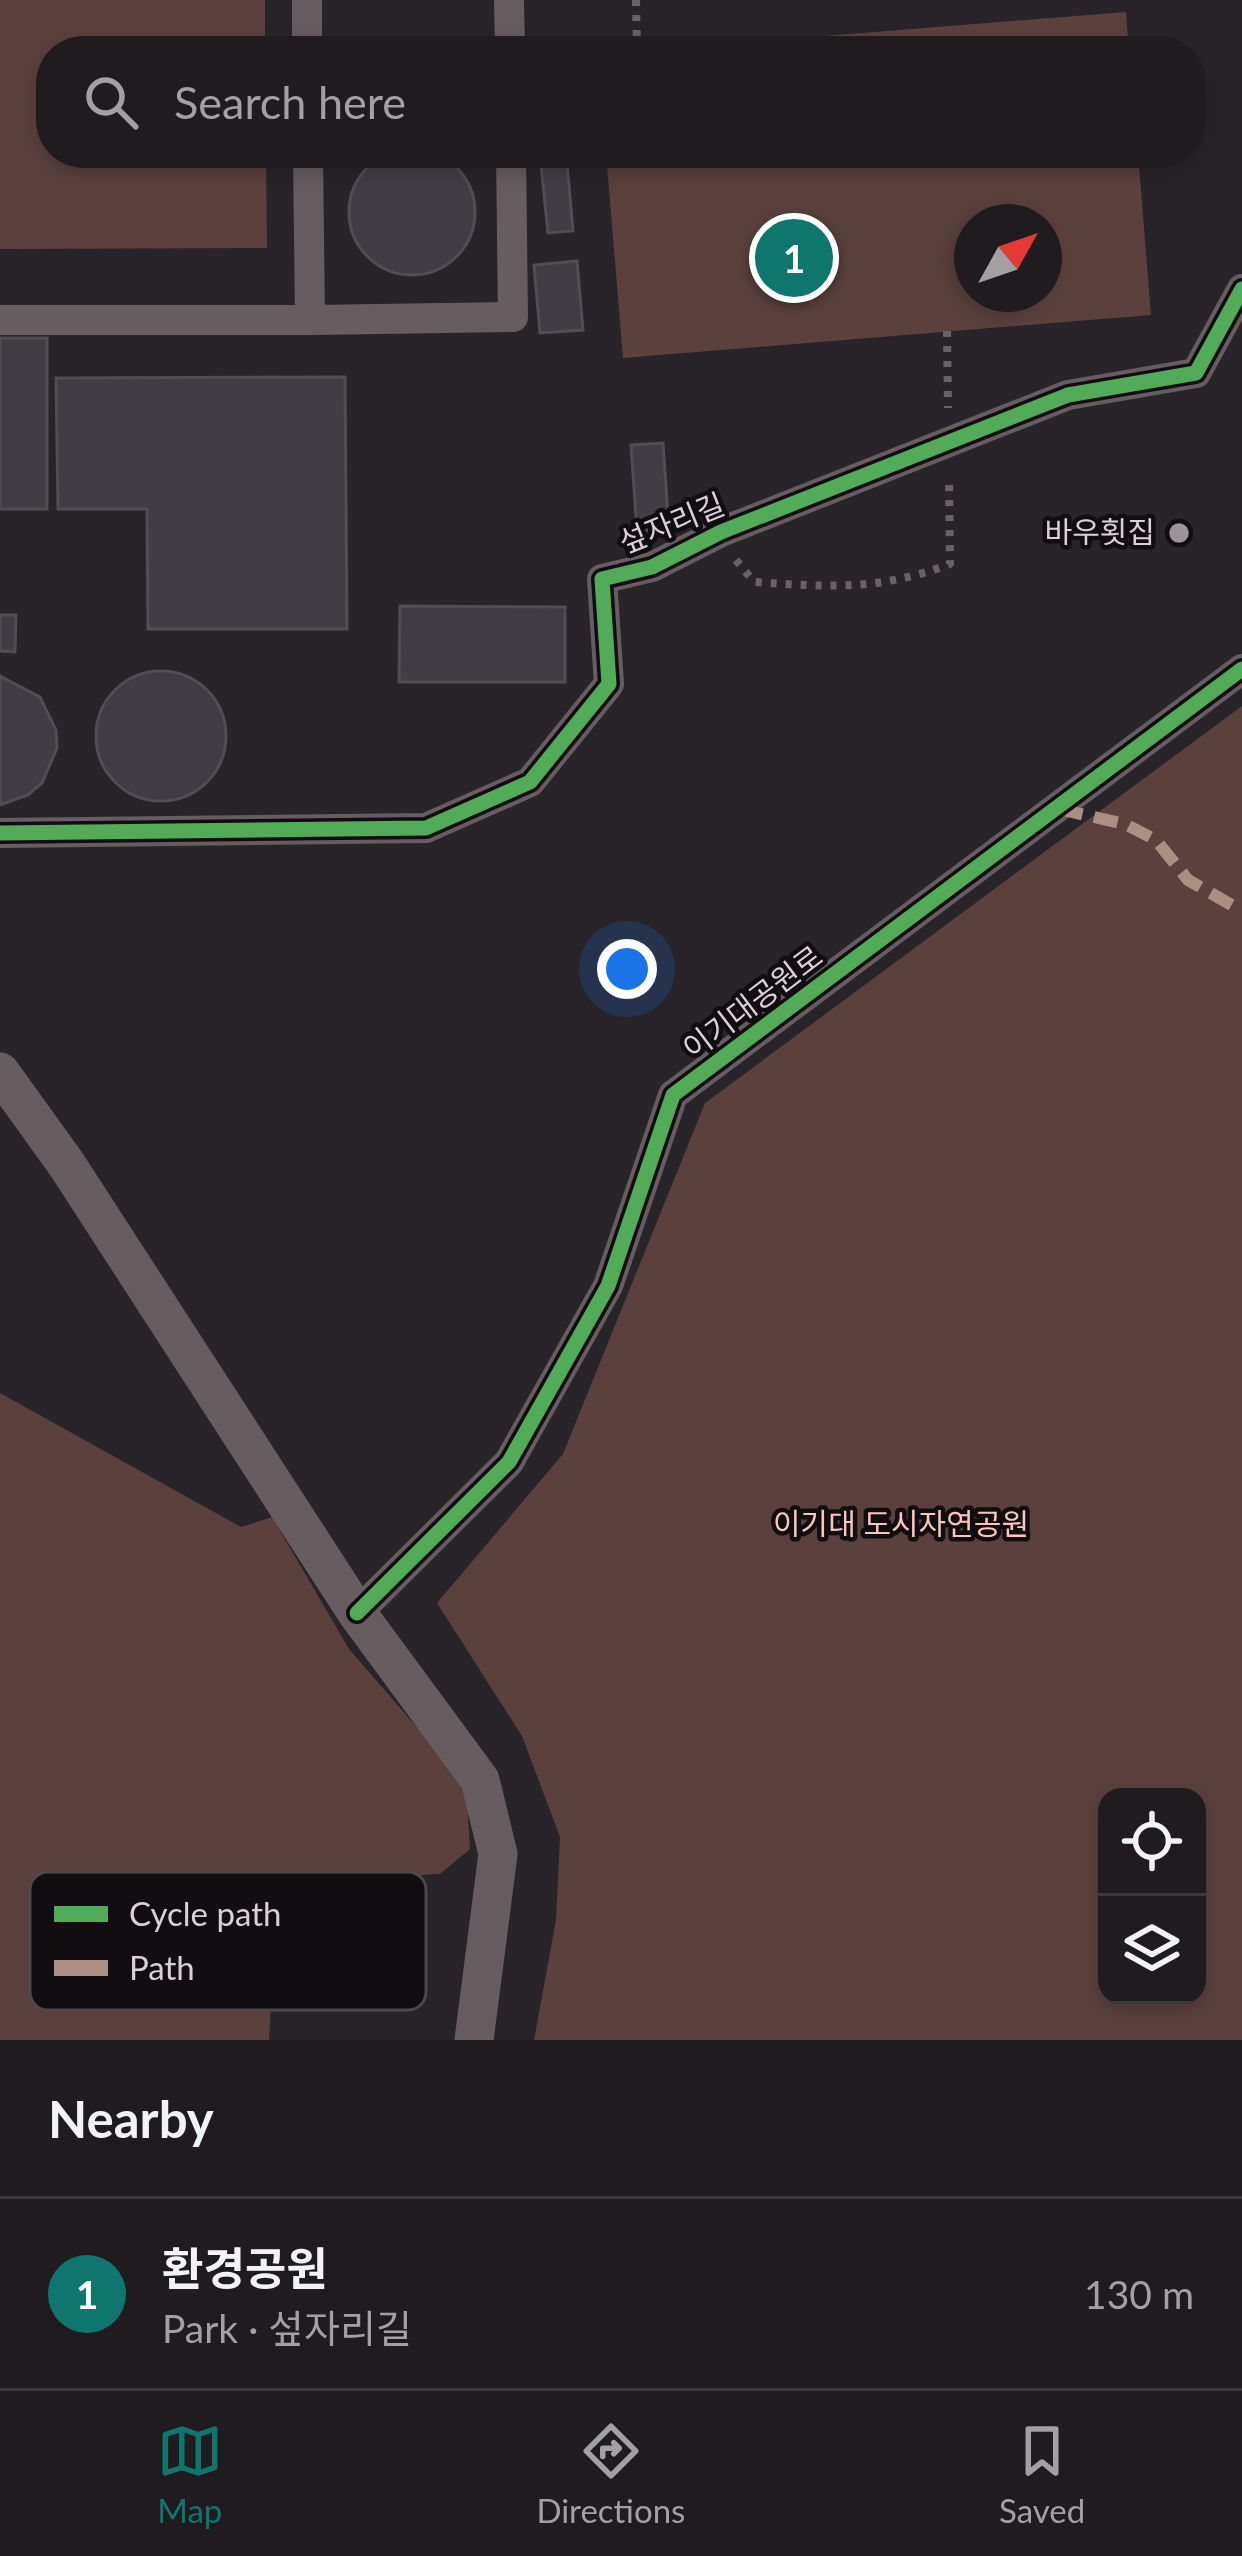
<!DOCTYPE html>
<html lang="en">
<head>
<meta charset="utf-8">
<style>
  body { margin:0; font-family:Lato,"Noto Sans KR",sans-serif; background:#272428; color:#f1f3f6 }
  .controls { position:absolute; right:36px; bottom:36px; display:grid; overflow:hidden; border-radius:24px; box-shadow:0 6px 18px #0003 }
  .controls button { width:108px; height:108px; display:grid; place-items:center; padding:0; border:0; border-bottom:3px solid #3c393d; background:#1f1b1f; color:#f1f3f6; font:60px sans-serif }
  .compass { position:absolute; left:954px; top:204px; width:108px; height:108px; border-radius:50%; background:#1f1b1f; box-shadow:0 6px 18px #0003; rotate:50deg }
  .you { position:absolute; left:627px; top:969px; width:42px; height:42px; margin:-30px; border:9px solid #fff; border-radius:50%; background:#1a73e8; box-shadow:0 0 0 18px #1a73e833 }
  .badge { display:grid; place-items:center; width:78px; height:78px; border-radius:50%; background:#0f766e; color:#fff; font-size:39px; font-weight:700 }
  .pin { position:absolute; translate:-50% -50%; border:6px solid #fff; box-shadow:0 3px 12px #0006 }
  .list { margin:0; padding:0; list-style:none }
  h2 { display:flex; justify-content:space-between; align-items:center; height:156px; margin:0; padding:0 48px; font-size:51px }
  h2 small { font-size:39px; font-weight:400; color:#a1a1a4 }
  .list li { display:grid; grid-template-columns:78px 1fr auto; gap:36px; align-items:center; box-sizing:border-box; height:192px; padding:0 48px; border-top:3px solid #3c393d }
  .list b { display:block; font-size:45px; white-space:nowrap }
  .list p { margin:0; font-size:39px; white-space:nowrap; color:#a1a1a4 }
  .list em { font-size:39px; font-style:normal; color:#a1a1a4 }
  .icon { flex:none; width:66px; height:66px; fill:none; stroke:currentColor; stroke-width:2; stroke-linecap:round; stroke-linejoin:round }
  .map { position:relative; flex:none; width:1242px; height:2040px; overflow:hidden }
  .search { position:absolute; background:#1f1b1f; box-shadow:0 6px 18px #0003; left:36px; right:36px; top:36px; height:132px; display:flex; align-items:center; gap:30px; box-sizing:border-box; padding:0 42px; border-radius:48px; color:#a1a1a4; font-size:45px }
  .sheet { height:348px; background:#1f1b1f }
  nav { display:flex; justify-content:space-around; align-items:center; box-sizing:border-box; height:168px; border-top:3px solid #3c393d; background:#1f1b1f; font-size:33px; color:#a1a1a4 }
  nav a { display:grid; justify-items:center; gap:6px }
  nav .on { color:#0f766e }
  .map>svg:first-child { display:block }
  .green { fill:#5a413e; fill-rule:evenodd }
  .building { fill:#403d44; stroke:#514e53; stroke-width:3 }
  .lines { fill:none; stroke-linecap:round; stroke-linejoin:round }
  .path { stroke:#696165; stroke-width:8; stroke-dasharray:6 9; stroke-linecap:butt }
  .minor { stroke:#675c60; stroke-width:30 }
  .tertiary { stroke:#675c60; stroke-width:39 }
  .quiet { stroke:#ac8f84; stroke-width:12; stroke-dasharray:24 12; stroke-linecap:butt }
  .cycleway-casing { stroke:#110d11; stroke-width:22 }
  .cycleway { stroke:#51ab58; stroke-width:15 }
  .poi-dot { fill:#9b959b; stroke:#110d11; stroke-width:4.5 }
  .labels { text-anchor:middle; stroke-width:9; stroke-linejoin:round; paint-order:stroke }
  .street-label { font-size:30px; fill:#d8d2d8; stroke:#110d11 }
  .poi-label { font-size:30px; fill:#d8d2d8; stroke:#110d11; text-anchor:end }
  .park-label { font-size:30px; fill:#f9c6be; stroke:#110d11 }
  .key { fill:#110d11; stroke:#4d484d; stroke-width:3 }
  .key-label { font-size:33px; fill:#d8d2d8 }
</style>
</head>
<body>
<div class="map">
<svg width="1242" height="2040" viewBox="0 0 1242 2040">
  <rect width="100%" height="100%" fill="#292429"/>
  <path class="green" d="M0,0H265V51H51V153H266L267,248L0,249Z
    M1126,12L1129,51H637Z
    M606,153H1138L1151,315L623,358ZM1044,222V294H972V222Z
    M1242,706V2040H534L556,1920L560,1837L522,1736L437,1603L563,1454L705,1103ZM1107,1797H1197V1995H1107Z
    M0,1393L241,1527L272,1517L349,1649L453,1769L467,1801L470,1849L440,1874L310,1881L276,1928L269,2040H0Z"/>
  <path class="building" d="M349 212a63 63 0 1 1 126 0a63 63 0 1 1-126 0Z
    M567,163L573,231L548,233L541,165Z
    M577,261L583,330L540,333L534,265Z
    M0,338H47V509H0Z
    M345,377L347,629H148L147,509H58L56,378Z
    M663,443L669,529L637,531L631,445Z
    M400,606L565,607V682H399Z
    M0,615H16L15,652L0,651Z
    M96 736a65 65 0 1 1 130 0a65 65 0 1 1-130 0Z
    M0,676L40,697L56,730L57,748L42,783L28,795L0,805Z"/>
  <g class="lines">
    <path class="path" d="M636,0L637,51
      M947,331L948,408
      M736,560L754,582C829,587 878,591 950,564L949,477"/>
    <path class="minor" d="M307,0V51
      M509,0L510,51
      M0,320H310L308,153
      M310,320L513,317L511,153
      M0,833L426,828L530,782L609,684L602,579L652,567L721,532L1068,395L1196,373L1242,289
      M357,1613L509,1462L608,1286L673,1095L1242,669"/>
    <path class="tertiary" d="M0,1072L67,1165L357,1613L480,1780L498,1854L474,2040"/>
    <path class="quiet" d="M1059,809L1125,824L1156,840L1188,880L1242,911"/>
    <defs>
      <path id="cycleway" d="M0,833L426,828L530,782L609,684L602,579L652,567L721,532L1068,395L1196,373L1242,289
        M357,1613L509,1462L608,1286L673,1095L1242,669"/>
    </defs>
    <use href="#cycleway" class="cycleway-casing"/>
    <use href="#cycleway" class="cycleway"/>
  </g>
  <circle class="poi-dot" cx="1179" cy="533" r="12"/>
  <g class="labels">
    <g class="street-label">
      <text transform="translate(672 524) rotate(-22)" y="10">섶자리길</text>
      <text transform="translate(753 1003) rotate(-37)" y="10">이기대공원로</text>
    </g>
    <g class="poi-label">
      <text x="1155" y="543">바우횟집</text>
    </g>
    <g class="park-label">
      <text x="901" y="1535">이기대 도시자연공원</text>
    </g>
  </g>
  <rect x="30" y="1872" width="396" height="138" rx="18" class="key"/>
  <rect x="54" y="1906" width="54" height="16" fill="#51ab58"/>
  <rect x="54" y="1960" width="54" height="16" fill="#ac8f84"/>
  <g class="key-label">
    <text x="129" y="1926">Cycle path</text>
    <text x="129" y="1980">Path</text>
  </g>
</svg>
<div class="controls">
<button><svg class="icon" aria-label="locate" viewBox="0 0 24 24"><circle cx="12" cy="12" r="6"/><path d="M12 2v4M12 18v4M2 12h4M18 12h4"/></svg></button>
<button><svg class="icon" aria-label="layers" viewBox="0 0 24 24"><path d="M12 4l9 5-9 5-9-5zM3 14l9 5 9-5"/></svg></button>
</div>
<svg class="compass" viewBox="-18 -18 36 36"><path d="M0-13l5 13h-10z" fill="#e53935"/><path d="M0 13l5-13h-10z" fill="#a1a1a4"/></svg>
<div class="you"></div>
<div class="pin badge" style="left:794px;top:258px">1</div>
<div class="search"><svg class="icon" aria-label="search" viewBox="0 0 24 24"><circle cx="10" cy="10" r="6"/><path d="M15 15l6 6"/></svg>Search here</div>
</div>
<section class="sheet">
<h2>Nearby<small></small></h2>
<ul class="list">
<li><span class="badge">1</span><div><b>환경공원</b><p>Park · 섶자리길</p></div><em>130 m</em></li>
</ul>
</section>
<nav>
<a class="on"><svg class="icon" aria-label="map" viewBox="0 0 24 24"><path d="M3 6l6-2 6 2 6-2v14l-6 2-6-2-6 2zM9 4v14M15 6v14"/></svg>Map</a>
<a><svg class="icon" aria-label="directions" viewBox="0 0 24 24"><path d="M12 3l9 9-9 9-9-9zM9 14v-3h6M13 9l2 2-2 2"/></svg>Directions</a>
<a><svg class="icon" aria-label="saved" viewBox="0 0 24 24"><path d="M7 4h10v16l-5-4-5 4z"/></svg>Saved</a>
</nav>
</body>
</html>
